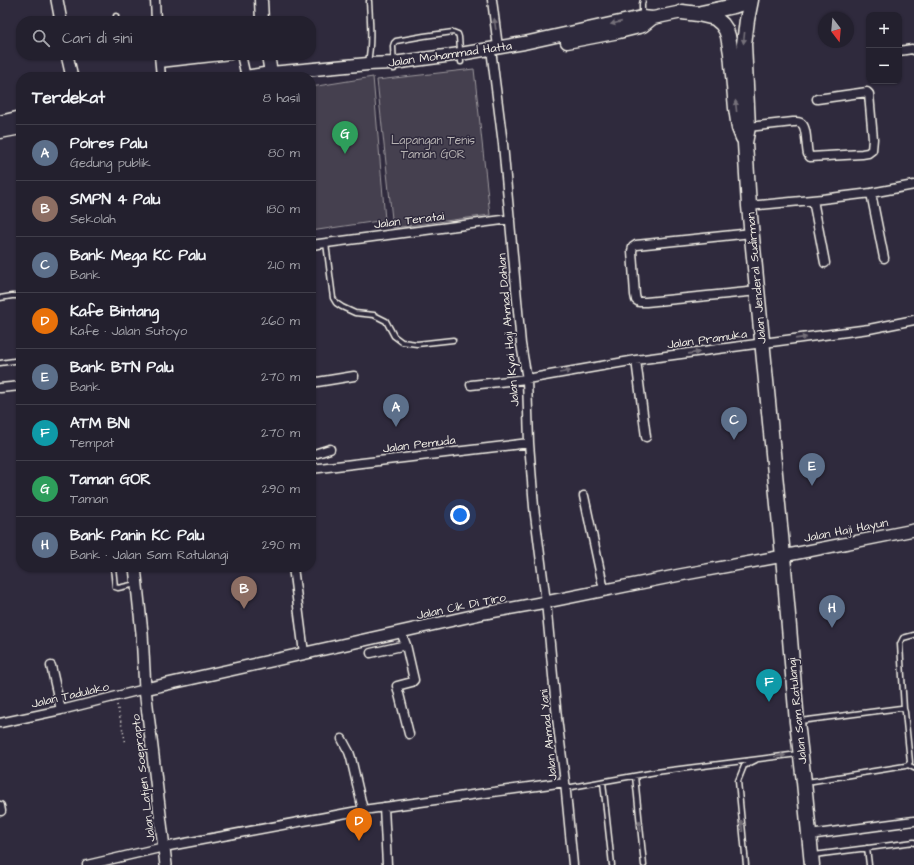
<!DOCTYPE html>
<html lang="id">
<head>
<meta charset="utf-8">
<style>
  body { margin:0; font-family:"Architects Daughter",sans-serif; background:#2f2d3a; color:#f1f3f6 }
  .controls { position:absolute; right:12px; top:12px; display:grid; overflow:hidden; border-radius:8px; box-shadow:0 1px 3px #0004 }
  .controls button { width:36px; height:36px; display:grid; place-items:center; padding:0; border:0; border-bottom:1px solid #403e4a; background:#23202e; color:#f1f3f6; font:20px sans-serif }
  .compass { position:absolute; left:818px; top:12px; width:36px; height:36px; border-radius:50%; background:#23202e; box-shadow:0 1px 3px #0004; rotate:164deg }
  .you { position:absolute; left:460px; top:515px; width:14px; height:14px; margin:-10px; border:3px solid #fff; border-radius:50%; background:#1a73e8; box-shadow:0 0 0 6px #1a73e833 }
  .badge { display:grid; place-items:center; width:26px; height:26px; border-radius:50%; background:#8c9099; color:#fff; font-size:13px; font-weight:700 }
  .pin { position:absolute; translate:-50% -33px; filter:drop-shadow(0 1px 2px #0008) }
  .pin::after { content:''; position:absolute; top:21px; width:14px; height:12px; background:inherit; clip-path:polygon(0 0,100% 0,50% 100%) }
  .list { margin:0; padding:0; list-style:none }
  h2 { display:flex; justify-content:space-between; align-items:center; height:52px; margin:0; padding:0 16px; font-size:17px }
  h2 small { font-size:13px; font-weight:400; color:#a3a3aa }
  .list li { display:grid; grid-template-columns:26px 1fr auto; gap:12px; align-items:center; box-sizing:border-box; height:56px; padding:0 16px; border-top:1px solid #403e4a }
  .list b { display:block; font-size:15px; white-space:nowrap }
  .list p { margin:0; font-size:13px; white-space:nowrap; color:#a3a3aa }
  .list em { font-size:13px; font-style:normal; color:#a3a3aa }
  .icon { flex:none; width:22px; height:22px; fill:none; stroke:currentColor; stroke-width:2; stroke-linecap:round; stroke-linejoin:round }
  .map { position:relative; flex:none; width:914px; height:865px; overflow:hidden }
  .search { position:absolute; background:#23202e; box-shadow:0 1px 3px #0004; left:16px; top:16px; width:300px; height:44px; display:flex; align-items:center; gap:10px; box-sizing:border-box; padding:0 14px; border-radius:16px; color:#a3a3aa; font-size:15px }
  .panel { position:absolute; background:#23202e; box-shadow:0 1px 3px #0004; left:16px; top:72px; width:300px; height:500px; border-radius:16px }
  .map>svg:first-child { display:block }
  .park { fill:#454050; stroke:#9c989c }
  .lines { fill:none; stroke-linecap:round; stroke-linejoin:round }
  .lane-casing { stroke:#f4f1e8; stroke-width:7 }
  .street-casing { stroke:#f4f1e8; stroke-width:11 }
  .secondary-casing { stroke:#f4f1e8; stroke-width:14 }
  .primary-casing { stroke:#f4f1e8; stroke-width:15 }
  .highway-casing { stroke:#f4f1e8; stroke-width:17 }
  .path { stroke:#f4f1e8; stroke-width:1.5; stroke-dasharray:1 3; stroke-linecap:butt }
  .lane { stroke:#2f2a3d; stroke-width:4 }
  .street { stroke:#2f2a3d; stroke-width:8 }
  .secondary { stroke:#2f2a3d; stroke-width:11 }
  .primary { stroke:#2f2a3d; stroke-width:12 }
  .highway { stroke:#2f2a3d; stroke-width:14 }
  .oneway { fill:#747079 }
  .labels { text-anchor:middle; stroke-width:3; stroke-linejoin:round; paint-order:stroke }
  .street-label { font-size:12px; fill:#f4f1e8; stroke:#2f2a3d }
  .park-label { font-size:12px; fill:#b7b3b3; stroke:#2f2a3d }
</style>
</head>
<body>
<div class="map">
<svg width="914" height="865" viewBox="0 0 914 865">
  <rect width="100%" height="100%" fill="#2f2a3d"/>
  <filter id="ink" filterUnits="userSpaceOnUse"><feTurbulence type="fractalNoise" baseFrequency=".025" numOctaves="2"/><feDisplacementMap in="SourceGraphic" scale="8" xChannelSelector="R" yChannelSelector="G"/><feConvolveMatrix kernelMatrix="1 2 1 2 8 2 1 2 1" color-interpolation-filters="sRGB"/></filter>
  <g filter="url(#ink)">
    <path class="park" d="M474,69L490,215L393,228L377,80Z
      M373,77L385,220L311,231V87Z"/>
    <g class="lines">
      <defs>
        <path id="lane" d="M116,16V21
          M642,16V4L643,0
          M368,62C372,42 370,21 369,1
          M394,69L393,46L394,43L396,41L424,36L453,32L458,34L459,37L461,62
          M326,243L333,298L336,303L342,307L355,313L374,315L386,321L394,336L402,342L417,344L453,340
          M0,298L12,296H20L21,298
          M0,363L21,360
          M113,567L115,587L118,588L136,584
          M904,709L900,644L903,638L914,635
          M800,721L901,708L904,709L905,712L910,762L908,765L905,766L807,782
          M908,765L914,768
          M635,776L644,865
          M603,782L612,865
          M566,788L656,772L798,754
          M867,848L869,865
          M814,855L914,842V843
          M746,865L738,781L744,766L756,760"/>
        <path id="street" d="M155,0L156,21
          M492,0L498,47
          M899,51L912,49L914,50
          M159,55L161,77
          M241,55L242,59L246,77
          M492,57L503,144L521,344L527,379L529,443L534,507L546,602L557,718L565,782L573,865
          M160,63L230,55
          M748,127L793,122C796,122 800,121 802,124C807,128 806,147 808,154L810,157L862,154L868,153L872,150L873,139L869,94L867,92L817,99
          M871,193L884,258
          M813,200L825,263
          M749,206L822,199L871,193L914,185
          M752,233L636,245L633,247L632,251L635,295L636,300L639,302H646L758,291
          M311,245L510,219
          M636,360L646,437
          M311,383L354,376
          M471,385L527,379L636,360L869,329L914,320
          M0,388L21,386
          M311,455L330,449
          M311,469L529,443
          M584,496L604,590
          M293,567L304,653
          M401,632L406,645L414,680L412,682L397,686L409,734
          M371,653L406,645
          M51,666L61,710
          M0,723L61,710L145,689
          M342,739L349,752L351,758L363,810
          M0,806L1,811
          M384,807L387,865
          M809,835L914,821
          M87,865L164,847L363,810L565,782"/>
        <path id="secondary" d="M57,0L61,21
          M67,55L72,77
          M135,567L142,633L145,689L166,865
          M145,689L485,613L546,602L680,575L783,556L914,530"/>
        <path id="primary" d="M261,0L262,21
          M567,42L619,32L643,26L653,18
          M268,55L271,73
          M245,77L271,73L368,64L393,63L460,54L524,43L642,17L653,18L682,12
          M0,122L21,117
          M0,132L21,128"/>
        <path id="highway" d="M751,0L747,20L744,44L748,127L745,143L749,206L783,556L797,722L804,782L812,865
          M682,12L698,14L715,18L722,24L726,30L728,36L731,53L736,108L739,128L743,138
          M701,13L734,6L751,0"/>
      </defs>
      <use href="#lane" class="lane-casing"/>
      <use href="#street" class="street-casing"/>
      <use href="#secondary" class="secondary-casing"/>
      <use href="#primary" class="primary-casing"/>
      <use href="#highway" class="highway-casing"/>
      <path class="path" d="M117,705L126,744"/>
      <use href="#lane" class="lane"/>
      <use href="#street" class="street"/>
      <use href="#secondary" class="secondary"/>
      <use href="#primary" class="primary"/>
      <use href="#highway" class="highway"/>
    </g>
    <defs><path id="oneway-solid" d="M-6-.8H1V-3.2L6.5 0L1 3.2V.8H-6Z"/></defs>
    <g class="oneway">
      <use href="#oneway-solid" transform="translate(616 23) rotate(167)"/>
      <use href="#oneway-solid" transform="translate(495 24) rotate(-98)"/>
      <use href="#oneway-solid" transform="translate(744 38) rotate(96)"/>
      <use href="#oneway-solid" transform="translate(736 106) rotate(-96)"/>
      <use href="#oneway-solid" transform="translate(801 338) rotate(-8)"/>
      <use href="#oneway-solid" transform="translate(694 353) rotate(-8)"/>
      <use href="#oneway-solid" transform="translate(565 372) rotate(-10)"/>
      <use href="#oneway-solid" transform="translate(780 756) rotate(-7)"/>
      <use href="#oneway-solid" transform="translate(640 826) rotate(-96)"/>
      <use href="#oneway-solid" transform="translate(742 826) rotate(-95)"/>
    </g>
  </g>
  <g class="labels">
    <g class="street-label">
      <text transform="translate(450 54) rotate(-8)" y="4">Jalan Mohammad Hatta</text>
      <text transform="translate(409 220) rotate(-7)" y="4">Jalan Teratai</text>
      <text transform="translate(756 278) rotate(-95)" y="4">Jalan Jenderal Sudirman</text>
      <text transform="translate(508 330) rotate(-95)" y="4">Jalan Kyai Haji Ahmad Dahlan</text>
      <text transform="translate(707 339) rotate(-8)" y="4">Jalan Pramuka</text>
      <text transform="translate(419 444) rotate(-7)" y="4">Jalan Pemuda</text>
      <text transform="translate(846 530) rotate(-11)" y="4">Jalan Haji Hayun</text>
      <text transform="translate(461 606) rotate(-12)" y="4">Jalan Cik Di Tiro</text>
      <text transform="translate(70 695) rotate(-13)" y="4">Jalan Tadulako</text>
      <text transform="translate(797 711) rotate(-96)" y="4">Jalan Sam Ratulangi</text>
      <text transform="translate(548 735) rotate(-96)" y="4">Jalan Ahmad Yani</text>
      <text transform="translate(143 778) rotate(-97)" y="4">Jalan Latjen Soeprapto</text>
    </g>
    <g class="park-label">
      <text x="433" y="144">Lapangan Tenis<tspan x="433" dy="14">Taman GOR</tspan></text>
    </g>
  </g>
</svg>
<div class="controls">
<button>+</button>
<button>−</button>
</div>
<svg class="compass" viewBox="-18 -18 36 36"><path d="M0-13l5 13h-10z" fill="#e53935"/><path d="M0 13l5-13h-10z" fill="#a3a3aa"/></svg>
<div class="you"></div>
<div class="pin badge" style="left:396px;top:427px;background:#5c6f8a">A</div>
<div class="pin badge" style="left:244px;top:609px;background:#8d6e63">B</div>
<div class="pin badge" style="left:734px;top:440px;background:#5c6f8a">C</div>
<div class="pin badge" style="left:359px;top:841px;background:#e8710a">D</div>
<div class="pin badge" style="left:812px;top:486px;background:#5c6f8a">E</div>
<div class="pin badge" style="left:769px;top:702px;background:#0f9aa8">F</div>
<div class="pin badge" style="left:345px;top:154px;background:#2e9e5b">G</div>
<div class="pin badge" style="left:832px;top:628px;background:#5c6f8a">H</div>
<div class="search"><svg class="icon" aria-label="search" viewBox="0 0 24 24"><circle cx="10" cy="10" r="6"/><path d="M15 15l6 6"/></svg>Cari di sini</div>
<section class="panel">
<h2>Terdekat<small>8 hasil</small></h2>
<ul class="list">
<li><span class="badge" style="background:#5c6f8a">A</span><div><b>Polres Palu</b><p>Gedung publik</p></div><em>80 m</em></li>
<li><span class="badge" style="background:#8d6e63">B</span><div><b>SMPN 4 Palu</b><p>Sekolah</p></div><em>180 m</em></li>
<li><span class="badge" style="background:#5c6f8a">C</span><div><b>Bank Mega KC Palu</b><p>Bank</p></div><em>210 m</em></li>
<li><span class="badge" style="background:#e8710a">D</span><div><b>Kafe Bintang</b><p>Kafe · Jalan Sutoyo</p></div><em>260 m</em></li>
<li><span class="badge" style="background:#5c6f8a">E</span><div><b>Bank BTN Palu</b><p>Bank</p></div><em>270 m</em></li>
<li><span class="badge" style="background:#0f9aa8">F</span><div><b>ATM BNI</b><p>Tempat</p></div><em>270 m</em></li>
<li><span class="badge" style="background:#2e9e5b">G</span><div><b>Taman GOR</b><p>Taman</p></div><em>290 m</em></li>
<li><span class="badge" style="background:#5c6f8a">H</span><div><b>Bank Panin KC Palu</b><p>Bank · Jalan Sam Ratulangi</p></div><em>290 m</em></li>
</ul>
</section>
</div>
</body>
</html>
